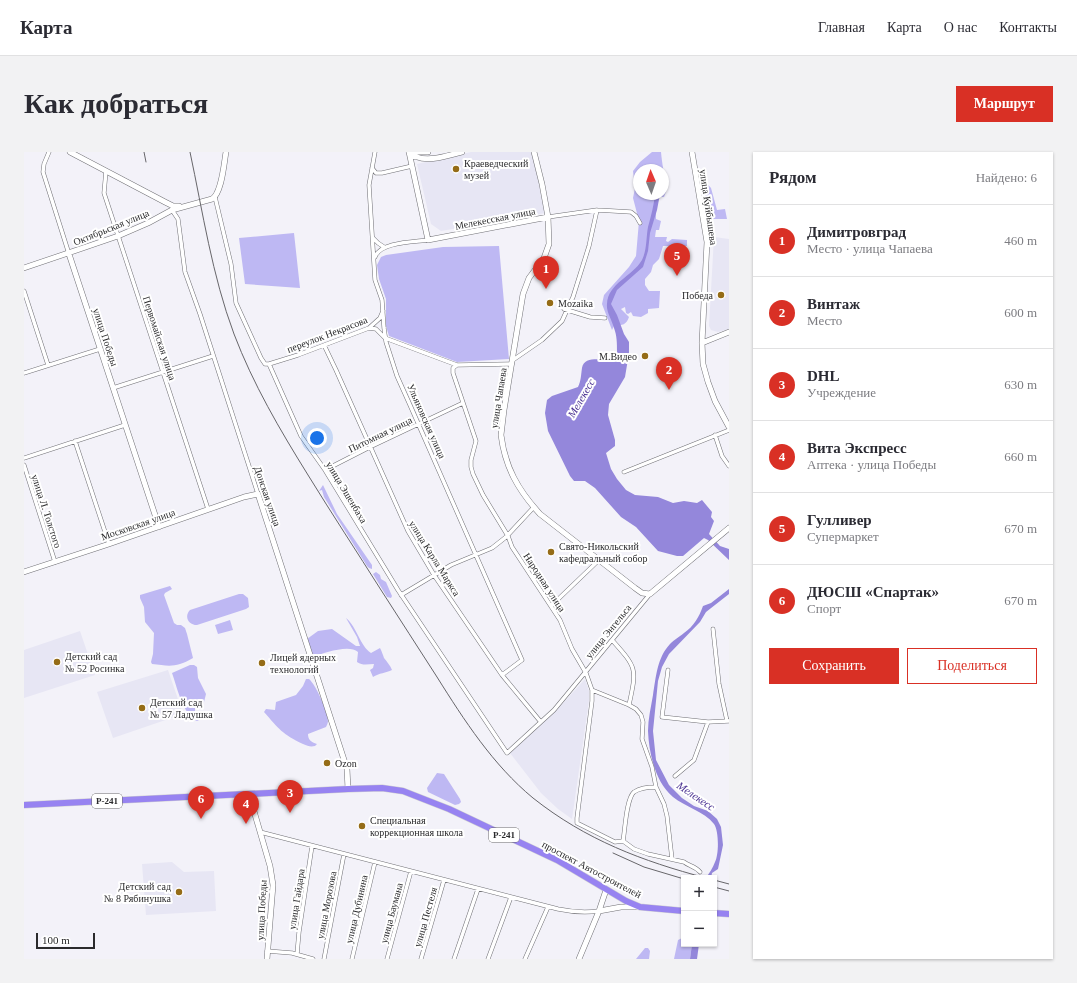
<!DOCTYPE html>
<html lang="ru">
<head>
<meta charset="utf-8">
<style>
  body { margin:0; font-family:"Times New Roman",serif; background:#f2f2f3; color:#2b2b33 }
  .controls { position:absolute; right:12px; bottom:12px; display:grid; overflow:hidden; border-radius:0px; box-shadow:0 1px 3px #0004 }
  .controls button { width:36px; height:36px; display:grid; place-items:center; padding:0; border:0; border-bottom:1px solid #e1e1e2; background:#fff; color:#2b2b33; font:20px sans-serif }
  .compass { position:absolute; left:609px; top:12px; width:36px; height:36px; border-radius:50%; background:#fff; box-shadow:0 1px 3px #0004; rotate:358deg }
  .scale { position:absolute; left:12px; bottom:10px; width:59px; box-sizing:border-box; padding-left:4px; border:2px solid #2a2a2c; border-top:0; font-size:11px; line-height:14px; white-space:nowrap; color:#2a2a2c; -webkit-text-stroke:3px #fff; paint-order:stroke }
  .you { position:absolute; left:293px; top:286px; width:14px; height:14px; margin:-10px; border:3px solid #fff; border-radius:50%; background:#1a73e8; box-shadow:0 0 0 6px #1a73e833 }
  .badge { display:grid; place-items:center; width:26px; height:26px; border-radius:50%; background:#d93025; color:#fff; font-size:13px; font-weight:700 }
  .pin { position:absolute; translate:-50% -33px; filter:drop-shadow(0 1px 2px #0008) }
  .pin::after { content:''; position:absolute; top:21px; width:14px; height:12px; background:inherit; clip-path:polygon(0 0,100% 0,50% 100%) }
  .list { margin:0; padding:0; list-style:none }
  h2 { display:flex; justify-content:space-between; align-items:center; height:52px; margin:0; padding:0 16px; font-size:17px }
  h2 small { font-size:13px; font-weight:400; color:#7c7c81 }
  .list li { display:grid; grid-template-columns:26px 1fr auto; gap:12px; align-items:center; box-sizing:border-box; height:72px; padding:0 16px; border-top:1px solid #e1e1e2 }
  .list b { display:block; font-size:15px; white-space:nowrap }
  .list p { margin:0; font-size:13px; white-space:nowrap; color:#7c7c81 }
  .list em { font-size:13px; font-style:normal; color:#7c7c81 }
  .actions { display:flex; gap:8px; padding:12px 16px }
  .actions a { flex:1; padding:9px 0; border:1px solid #d93025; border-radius:0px; text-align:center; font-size:14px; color:#d93025 }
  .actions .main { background:#d93025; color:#fff }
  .map { position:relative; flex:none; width:705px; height:807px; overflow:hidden; border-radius:0px }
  header { display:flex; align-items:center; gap:24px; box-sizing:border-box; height:56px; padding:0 20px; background:#fff; border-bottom:1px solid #e1e1e2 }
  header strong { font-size:19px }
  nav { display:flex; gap:22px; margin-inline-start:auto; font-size:14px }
  .intro { display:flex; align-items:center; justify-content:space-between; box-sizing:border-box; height:96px; padding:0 24px }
  h1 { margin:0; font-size:28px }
  .button { padding:10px 18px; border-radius:0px; background:#d93025; color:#fff; font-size:14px; font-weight:700 }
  main { display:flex; gap:24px; padding:0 24px }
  aside { flex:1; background:#fff; border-radius:0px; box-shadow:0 1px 3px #0004 }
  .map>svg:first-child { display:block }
  .built { fill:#e7e6f4 }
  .green { fill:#beb8f3; fill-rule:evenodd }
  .water { fill:#9487db }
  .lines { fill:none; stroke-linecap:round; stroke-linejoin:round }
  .street-casing { stroke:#707075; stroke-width:4.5 }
  .secondary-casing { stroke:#707075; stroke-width:6 }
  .highway-casing { stroke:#d0d0d1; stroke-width:7 }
  .street { stroke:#fff; stroke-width:3.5 }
  .secondary { stroke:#fff; stroke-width:5 }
  .highway { stroke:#9783f1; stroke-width:6 }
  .rail { stroke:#67666a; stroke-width:1 }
  .poi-dot { fill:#956c17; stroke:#fff; stroke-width:1.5 }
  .labels { text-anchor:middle; stroke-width:4; stroke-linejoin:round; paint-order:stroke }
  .shield { fill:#fff; stroke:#6a6a6b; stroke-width:1 }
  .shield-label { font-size:9px; font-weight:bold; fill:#2a2a2c }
  .poi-label { font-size:10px; fill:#2a2a2c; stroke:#fff; text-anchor:start }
  .street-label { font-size:10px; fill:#2a2a2c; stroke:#fff }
  .water-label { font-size:11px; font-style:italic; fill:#4a3192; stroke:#fff }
</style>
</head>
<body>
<header>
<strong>Карта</strong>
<nav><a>Главная</a><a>Карта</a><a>О нас</a><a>Контакты</a></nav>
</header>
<div class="intro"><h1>Как добраться</h1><a class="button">Маршрут</a></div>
<main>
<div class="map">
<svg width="705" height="807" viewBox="0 0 705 807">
  <rect width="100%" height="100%" fill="#f3f2f9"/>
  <path class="built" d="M447,0H508L521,61L417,79L407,72L393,12Z
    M690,85L705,87V177L694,180L687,178L685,174Z
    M56,479L71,523L0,546V498Z
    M144,518L159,562L89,586L73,540Z
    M561,527L565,539V548L548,667L534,657L517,641L486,601L532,559Z
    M148,710L160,720L190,719L192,759L122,763L118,712Z"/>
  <path class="green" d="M628,0H637C638,11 640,24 644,34L640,45H635L632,56V67L637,69L635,78H632L631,85H643L642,89L644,90L648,87L663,88V94H639L635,107L629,113L627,120L621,127V133L625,139H636L635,156L624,157V161L617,165L609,164L607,160L604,162L602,161L601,155L597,157L605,165C602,173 599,173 590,174L588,178L578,152L580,143L605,115L612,104L615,69L609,46L611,36L609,19L616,10ZM615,18H639V42H615Z
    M678,26L687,36L693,58L701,57L703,67H689L685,63Z
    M270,81L276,136L221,132L215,86Z
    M475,94L485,207L433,210L365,184L362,174V147L355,127L353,113L357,105L362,103L419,95Z
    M299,333L313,362L348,413V417L345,416L343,414L300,345L298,338L295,339Z
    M352,420L356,423L357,427L362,430L368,444L367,446L363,445L349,422Z
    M146,434L148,437L141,441L140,443L150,471L153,473H157L161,476L163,482L169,506C152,516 145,514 128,512L127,510L129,502L130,481L121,470L120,455L116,446V443Z
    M215,442H219L224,446L225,455L222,457L173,473C164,473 160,464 166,458Z
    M322,466C333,475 336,494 347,501L356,496C358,500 359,503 360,506C363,510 366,513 368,518C362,521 355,521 349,525L346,518L349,516L350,512C344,512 339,514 333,510L334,500C325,492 300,501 289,505L283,487L294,479L308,477L332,494H336L333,485Z
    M206,468L209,478L194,482L191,473Z
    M166,513H170L173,515L174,526L182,542L180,550L171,554V561L179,564V566L173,569C159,563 153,535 148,521Z
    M282,527H285C292,533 304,560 304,569C304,571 303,573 302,575L284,582C284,588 287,590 293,592L291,594C286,595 284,594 279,592C258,582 255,577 240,560L242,557L251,558L252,550L272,543L279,534Z
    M413,621L420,622L436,647L437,650L435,652L431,653L404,640L403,636Z
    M660,785V792H668L666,807H650L654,788Z
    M621,796H624L626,799L625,807H612Z"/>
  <path class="water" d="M631,42H636L633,58L626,81L624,99L619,115L593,138L587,152L593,163L600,182L605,190V201L601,225L585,252L584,263L591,288V294L582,301L587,317L593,327L602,338L611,343L634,345L649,351L660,349L673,351L678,348L688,360L687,365L690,369L685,382L696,394L705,397V408L684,388L680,386L659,404H653L634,399L612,375L597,365L571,336L561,329H550L546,324L524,279L521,261L523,248L528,244L554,235C557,229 557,223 558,216C560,204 577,208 586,208L589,201L593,200C593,191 593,184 590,176C588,168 582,160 583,152C584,131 608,125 618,108C623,98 622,86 624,75C627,64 630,53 631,42Z
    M705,437V442L682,460L676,470L645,502L638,515L634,529L629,579L632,608L645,633L658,646L670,654L684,659L693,667L697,675L699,693L694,717L688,721L687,726H682C685,721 689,716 691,710C695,702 695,679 690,672C680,659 661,655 649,645C631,630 625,601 624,579C624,567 627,555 629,543C632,525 633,506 646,492C651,487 655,485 660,481C670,474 675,465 679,454L687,451Z
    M668,792H675L673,807H666Z"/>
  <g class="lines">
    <defs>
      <path id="street" d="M25,0L20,12L19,20L45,102
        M351,0L345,33L351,128L358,148L360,176L362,190L373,224L386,253L498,508L478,523
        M348,16L352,21H358L388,14
        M82,19L80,41L184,357
        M191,45L207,112L212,151L237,206L241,212H245L277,284L301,318L374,438L483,601L530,558L626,442
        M148,58L154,67L161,120L176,162L234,342
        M524,65L573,58
        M349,86L354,91L360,95
        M351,105C356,90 390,90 404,88
        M0,139L24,213
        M540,157L566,165L581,166
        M345,176L352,177L361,186L433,213L488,212
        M300,193L312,218L384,379L410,423L478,523L516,569
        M489,208L518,188L538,169L549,145L565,94L573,58L607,60L612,64L616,71
        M245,212L274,203L345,176L356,166L359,159
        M433,213L429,216V221L452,289L447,308V315L449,322L459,343L484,384L488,395L536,468L548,497L562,521L568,538V549L553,666V671L591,690L599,689L610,697L624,702L660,710C665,714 671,714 676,720
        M0,221L76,197
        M89,236L189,204
        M691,283L698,304L705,314
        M51,289L85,392
        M0,306L101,273
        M0,313L31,410
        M301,318L346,295L439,251
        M600,320L705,278
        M377,443L427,413L468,396L482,385L510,355
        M527,454L575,408
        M689,477L695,532L703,569
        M588,488C613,516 613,516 605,553L612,557L617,563L619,570L618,587L628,615L632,635L640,652L643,664L648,707
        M644,518L638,565L684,570L705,569
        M568,538L605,553
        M651,624L670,608L684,570
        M236,680L534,757C548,760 561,761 575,759
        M599,689C601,679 602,647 610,640C616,636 625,635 632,635
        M243,799L268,801L289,807
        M273,802L275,780L288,694
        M300,807L320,702
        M328,807L351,710
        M363,807L387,719
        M397,807L420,728
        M430,807L454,737
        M464,807L487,745
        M501,807L524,755"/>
      <path id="secondary" d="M46,0L141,50L149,54H155
        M385,0L404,88L524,65
        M385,0C387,2 390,5 393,5C406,10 425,3 438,0
        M386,0H404
        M510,0L518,32L524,65L525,92L520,106L505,126L499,142L480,258L477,283C481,315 494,338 516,362L611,436L618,441L626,442L705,376
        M668,0L683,90L678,191L679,212L684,230L691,249L705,275
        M45,102L135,375
        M0,116L94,84L124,71L148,58L188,47C198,41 200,11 202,0
        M678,191L705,180
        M0,420L85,392L220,345L234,342L323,617L324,637
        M225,642L246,714L249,733L243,807
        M575,759L597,755H614
        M555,807L575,759L582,738"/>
      <path id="highway" d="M0,653L324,637L358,636L379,639L425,657L533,708L602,749L616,755L660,759
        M690,761L705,762"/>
    </defs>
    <use href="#street" class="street-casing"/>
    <use href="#secondary" class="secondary-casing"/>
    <use href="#highway" class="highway-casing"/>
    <use href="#street" class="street"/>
    <use href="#secondary" class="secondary"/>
    <use href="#highway" class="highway"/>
    <path class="rail" d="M120,0L122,10
      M166,0C179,61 188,123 210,182C229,232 256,278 284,323C308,362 333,400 357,438C376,467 394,496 413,525C440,568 469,613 509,646C562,688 618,709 682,726
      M589,701L620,715L660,727
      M690,728L705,732
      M690,735L705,739"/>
  </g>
  <g class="poi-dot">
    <circle cx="432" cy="17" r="4"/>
    <circle cx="697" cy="143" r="4"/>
    <circle cx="526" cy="151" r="4"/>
    <circle cx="621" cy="204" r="4"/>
    <circle cx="527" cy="400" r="4"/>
    <circle cx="33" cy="510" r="4"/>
    <circle cx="238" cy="511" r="4"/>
    <circle cx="118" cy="556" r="4"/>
    <circle cx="303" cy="611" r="4"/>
    <circle cx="338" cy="674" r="4"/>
    <circle cx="155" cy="740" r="4"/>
  </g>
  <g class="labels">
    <g class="shield">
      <rect x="68" y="642" width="30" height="14" rx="3"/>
      <rect x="465" y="676" width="30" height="14" rx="3"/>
    </g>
    <g class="shield-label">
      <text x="83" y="652">Р-241</text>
      <text x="480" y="686">Р-241</text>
    </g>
    <g class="poi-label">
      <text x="440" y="15">Краеведческий<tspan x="440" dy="12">музей</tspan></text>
      <text x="689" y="147" text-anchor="end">Победа</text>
      <text x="534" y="155">Mozaika</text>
      <text x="613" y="208" text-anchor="end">М.Видео</text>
      <text x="535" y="398">Свято-Никольский<tspan x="535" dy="12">кафедральный собор</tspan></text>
      <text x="41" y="508">Детский сад<tspan x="41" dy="12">№ 52 Росинка</tspan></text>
      <text x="246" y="509">Лицей ядерных<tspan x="246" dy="12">технологий</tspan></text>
      <text x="126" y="554">Детский сад<tspan x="126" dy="12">№ 57 Ладушка</tspan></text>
      <text x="311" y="615">Ozon</text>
      <text x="346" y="672">Специальная<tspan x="346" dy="12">коррекционная школа</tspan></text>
      <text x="147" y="738" text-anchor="end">Детский сад<tspan x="147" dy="12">№ 8 Рябинушка</tspan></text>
    </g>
    <g class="street-label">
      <text transform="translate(685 55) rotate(82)" y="4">улица Куйбышева</text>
      <text transform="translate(471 66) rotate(-11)" y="4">Мелекесская улица</text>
      <text transform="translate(87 75) rotate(-22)" y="4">Октябрьская улица</text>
      <text transform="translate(303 182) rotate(-21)" y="4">переулок Некрасова</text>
      <text transform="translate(82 185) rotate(72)" y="4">улица Победы</text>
      <text transform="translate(136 186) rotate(72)" y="4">Первомайская улица</text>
      <text transform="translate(474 246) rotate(-81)" y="4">улица Чапаева</text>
      <text transform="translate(403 269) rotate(66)" y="4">Ульяновская улица</text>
      <text transform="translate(356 282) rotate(-26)" y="4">Питомная улица</text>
      <text transform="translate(323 340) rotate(59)" y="4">улица Эшенбаха</text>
      <text transform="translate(244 344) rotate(71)" y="4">Донская улица</text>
      <text transform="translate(23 359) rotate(72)" y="4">улица Л. Толстого</text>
      <text transform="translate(114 372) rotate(-19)" y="4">Московская улица</text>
      <text transform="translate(411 406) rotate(58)" y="4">улица Карла Маркса</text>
      <text transform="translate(521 430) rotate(57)" y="4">Народная улица</text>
      <text transform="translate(584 479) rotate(-51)" y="4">улица Энгельса</text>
      <text transform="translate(568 717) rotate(28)" y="4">проспект Автостроителей</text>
      <text transform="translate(272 747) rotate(-81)" y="4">улица Гайдара</text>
      <text transform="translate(302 753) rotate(-79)" y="4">улица Морозова</text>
      <text transform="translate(332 757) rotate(-77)" y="4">улица Дубинина</text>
      <text transform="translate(237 758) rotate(-87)" y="4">улица Победы</text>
      <text transform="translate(367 761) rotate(-75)" y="4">улица Баумана</text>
      <text transform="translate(401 765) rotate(-74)" y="4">улица Пестеля</text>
    </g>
    <g class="water-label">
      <text transform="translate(557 246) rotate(-60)" y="4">Мелекесс</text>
      <text transform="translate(672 644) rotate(34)" y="4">Мелекесс</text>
    </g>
  </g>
</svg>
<div class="controls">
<button>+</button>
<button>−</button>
</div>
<svg class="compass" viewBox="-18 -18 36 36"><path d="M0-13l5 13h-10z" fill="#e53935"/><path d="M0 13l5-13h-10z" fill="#7c7c81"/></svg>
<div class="scale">100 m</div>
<div class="you"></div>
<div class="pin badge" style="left:522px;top:137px">1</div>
<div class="pin badge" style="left:645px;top:238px">2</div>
<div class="pin badge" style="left:266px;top:661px">3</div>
<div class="pin badge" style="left:222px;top:672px">4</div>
<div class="pin badge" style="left:653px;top:124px">5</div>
<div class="pin badge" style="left:177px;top:667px">6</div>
</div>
<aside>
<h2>Рядом<small>Найдено: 6</small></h2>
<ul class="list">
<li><span class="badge">1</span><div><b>Димитровград</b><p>Место · улица Чапаева</p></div><em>460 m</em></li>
<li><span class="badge">2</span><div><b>Винтаж</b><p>Место</p></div><em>600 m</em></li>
<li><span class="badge">3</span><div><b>DHL</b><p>Учреждение</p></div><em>630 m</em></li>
<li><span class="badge">4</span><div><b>Вита Экспресс</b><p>Аптека · улица Победы</p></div><em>660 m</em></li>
<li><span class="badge">5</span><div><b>Гулливер</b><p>Супермаркет</p></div><em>670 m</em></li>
<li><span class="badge">6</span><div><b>ДЮСШ «Спартак»</b><p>Спорт</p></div><em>670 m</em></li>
</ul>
<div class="actions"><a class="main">Сохранить</a><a>Поделиться</a></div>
</aside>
</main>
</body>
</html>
